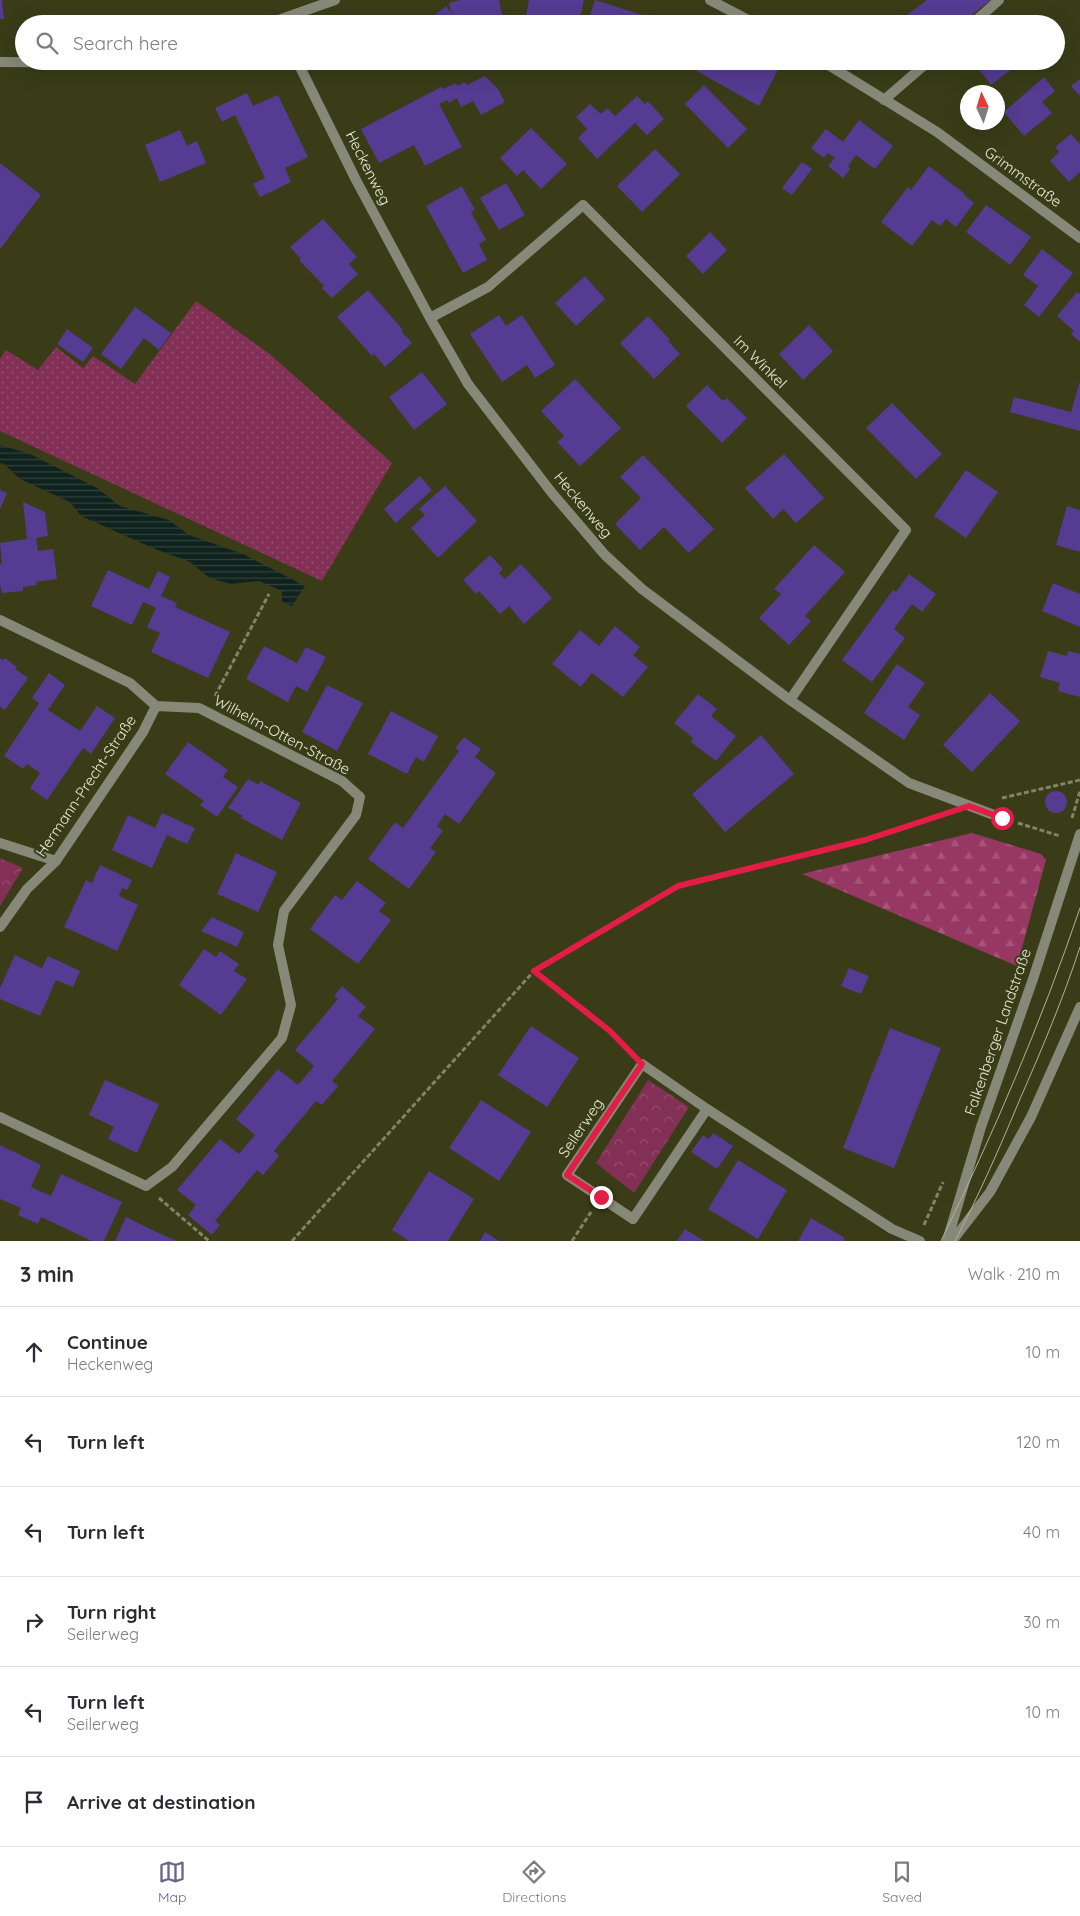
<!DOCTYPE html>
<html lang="en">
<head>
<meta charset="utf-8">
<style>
  body { margin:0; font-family:Quicksand,sans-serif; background:#f7f7f7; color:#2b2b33 }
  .compass { position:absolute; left:960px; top:85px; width:45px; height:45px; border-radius:50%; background:#fff; box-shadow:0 5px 20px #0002; rotate:356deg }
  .stop { position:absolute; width:15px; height:15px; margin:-11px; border:4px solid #e11d48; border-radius:50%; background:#fff }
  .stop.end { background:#e11d48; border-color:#fff; box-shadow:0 1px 5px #0008 }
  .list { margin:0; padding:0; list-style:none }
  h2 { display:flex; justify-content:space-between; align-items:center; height:65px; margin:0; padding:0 20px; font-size:21px }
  h2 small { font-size:16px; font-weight:400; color:#7c7c81 }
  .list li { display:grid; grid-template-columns:32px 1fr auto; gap:15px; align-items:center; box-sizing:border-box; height:90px; padding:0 20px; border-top:1px solid #e1e1e2 }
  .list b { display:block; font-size:19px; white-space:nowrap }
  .list p { margin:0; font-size:16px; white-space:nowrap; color:#7c7c81 }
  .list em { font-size:16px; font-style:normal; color:#7c7c81 }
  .icon { flex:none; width:28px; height:28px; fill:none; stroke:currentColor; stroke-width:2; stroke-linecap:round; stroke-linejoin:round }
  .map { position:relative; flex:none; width:1080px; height:1241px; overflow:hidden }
  .search { position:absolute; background:#fff; box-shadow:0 5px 20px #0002; left:15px; right:15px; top:15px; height:55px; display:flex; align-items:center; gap:12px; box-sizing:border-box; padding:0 18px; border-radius:28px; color:#7c7c81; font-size:19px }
  .sheet { height:605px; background:#fff }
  nav { display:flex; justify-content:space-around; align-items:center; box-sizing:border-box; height:70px; border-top:1px solid #e1e1e2; background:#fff; font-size:14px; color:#7c7c81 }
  nav a { display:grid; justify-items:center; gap:2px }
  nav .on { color:#6c648b }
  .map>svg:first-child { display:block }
  .grass { fill:url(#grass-dots) }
  .forest { fill:url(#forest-firs) }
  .park { fill:url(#park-crowns) }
  .water { fill:url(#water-rules) }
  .building { fill:#553b91 }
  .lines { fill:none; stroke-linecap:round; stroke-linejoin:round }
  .path { stroke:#818466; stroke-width:3; stroke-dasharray:5 2.5; stroke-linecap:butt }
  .service { stroke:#878978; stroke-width:10 }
  .minor { stroke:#878978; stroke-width:10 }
  .tertiary { stroke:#878978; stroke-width:10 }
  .tram { stroke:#b1b499; stroke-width:1 }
  .route { stroke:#e11d48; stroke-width:6 }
  .labels { text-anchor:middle; stroke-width:4; stroke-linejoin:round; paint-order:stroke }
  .street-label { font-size:15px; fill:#e7ead4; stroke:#393c17 }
</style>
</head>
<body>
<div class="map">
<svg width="1080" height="1241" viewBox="0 0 1080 1241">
  <defs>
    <pattern id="grass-dots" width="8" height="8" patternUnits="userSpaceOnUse" patternTransform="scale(1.25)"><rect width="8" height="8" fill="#833057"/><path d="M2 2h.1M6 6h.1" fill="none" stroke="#954e6e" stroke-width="1.8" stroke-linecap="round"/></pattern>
    <pattern id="forest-firs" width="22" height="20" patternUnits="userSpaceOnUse" patternTransform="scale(1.25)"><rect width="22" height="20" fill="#973864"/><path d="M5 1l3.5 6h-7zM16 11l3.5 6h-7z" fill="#a65579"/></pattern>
    <pattern id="park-crowns" width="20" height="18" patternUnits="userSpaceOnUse" patternTransform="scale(1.25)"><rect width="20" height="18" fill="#833057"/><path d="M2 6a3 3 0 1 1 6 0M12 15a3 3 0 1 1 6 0" fill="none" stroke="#954e6e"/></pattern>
    <pattern id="water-rules" width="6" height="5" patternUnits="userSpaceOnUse" patternTransform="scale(1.25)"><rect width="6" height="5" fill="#10221d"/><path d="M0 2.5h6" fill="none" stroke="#33423d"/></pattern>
  </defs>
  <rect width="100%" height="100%" fill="#393c17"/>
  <path class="grass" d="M196,301L271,355L392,463L322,581L0,431V359L6,350L38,370L56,347L83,368L93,356L135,384Z"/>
  <path class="forest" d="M972,833L1041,854L1046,860L1017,966L802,874Z"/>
  <path class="park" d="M0,858L23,868L0,906Z
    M648,1080L689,1107L634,1193L596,1163Z"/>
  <path class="water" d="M0,445L30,454L97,488L120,506L169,520L189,535L243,554L305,586L292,606L282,602V591L259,581L231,584L210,578L190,562L155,549L81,516L70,502L20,479L4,464L0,463Z"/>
  <path class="building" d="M0,0H2L4,19H0Z
    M460,0H499L504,24H442L435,15L446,6L451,12L449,3Z
    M529,0H584L579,24H545L525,20Z
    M595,0L655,19L653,24H587Z
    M927,0H991L960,24H901L899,21Z
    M368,61H385V62L370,67Z
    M679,61H762L778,70L759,106Z
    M973,61H1022L991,85Z
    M485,76L498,89L505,102L481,115L473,101L461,107L457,98L449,103L447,100L439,104L462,147L425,166L414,145L379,163L361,129L441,87L443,89L456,83L457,86L465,82L467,85Z
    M1044,77L1055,91L1042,102L1052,113L1024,136L1004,112Z
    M1080,79V96L1071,86Z
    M704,85L747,129L728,148L685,104Z
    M247,93L253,106L278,95L308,157L285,168L291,182L260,197L253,184L265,178L235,115L222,122L215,108Z
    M637,96L645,104L648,101L664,119L647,135L635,123L597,159L578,138L587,129L576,117L590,104L601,114L607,108L615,116Z
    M859,120L893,146L875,169L856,155L848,166L850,169L843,178L828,166L835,158L828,153L824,158L811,148L826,129L843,142Z
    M531,128L567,164L541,189L523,170L517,176L500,158Z
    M180,130L187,146L197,141L206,163L160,182L145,145Z
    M1071,134L1080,144V172L1069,182L1050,161L1059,152L1055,147Z
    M655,149L680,174L642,212L617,186Z
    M802,162L812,169L792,195L782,188Z
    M0,163L41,195L0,249Z
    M929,166L965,194L964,195L974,203L956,227L946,219L940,226L932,220L912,246L881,222L908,187L911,190Z
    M506,183L525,215L499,230L480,198Z
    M462,186L475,210L471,212L486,240L479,244L487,260L463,273L426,206Z
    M986,205L1031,237L1010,265L966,232Z
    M323,219L357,257L349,264L358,274L332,298L322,288L324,286L299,260L301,259L290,247Z
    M710,232L727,250L703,274L686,256Z
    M1042,249L1073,273L1039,317L1024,305L1038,286L1023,275Z
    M585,276L605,299L576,326L555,303Z
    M368,290L403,330L401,331L412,343L385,367L374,354L372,356L337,317Z
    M1077,292L1080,294V342L1071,334L1074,331L1057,316Z
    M135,307L171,333L159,350L144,338L121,369L101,354Z
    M499,315L506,326L522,315L555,365L535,378L527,365L502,382L470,334Z
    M648,316L670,340L668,341L680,354L654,379L620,343Z
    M809,325L833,351L803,380L779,354Z
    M67,329L93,348L83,362L57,344Z
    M422,372L447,404L414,430L389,397Z
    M575,379L621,428L580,466L557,442L564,436L541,411Z
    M1080,381V431L1010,412L1014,397L1071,412Z
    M707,385L723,401L727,398L747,418L722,443L686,406Z
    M892,403L942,454L916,479L866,428Z
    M784,454L824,498L796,523L783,509L773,519L745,488Z
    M643,455L714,529L689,553L664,527L640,550L615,524L641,498L620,477Z
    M966,470L998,492L966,538L934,516Z
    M420,476L432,490L396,523L384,509Z
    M445,486L477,521L438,558L411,528L425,515L419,509Z
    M0,490L7,493L0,509Z
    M23,502L45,512L48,536L36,538L38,551L53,549L57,579L36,582L37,585L23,587V591L2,593L0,585V564L2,563L0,543L27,539Z
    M1067,506L1080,510V552L1056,545Z
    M814,545L845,572L805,616L811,621L789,645L759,618L781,594L774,589Z
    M490,555L503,569L499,573L505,579L521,564L552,598L524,624L509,606L500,614L479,591L476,594L463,580Z
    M108,570L149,589L158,571L170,577L161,596L177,603L175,607L230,632L208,678L151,652L160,633L147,627L156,608L143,602L132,625L91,606Z
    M909,574L936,594L922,612L912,604L894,629L905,638L872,682L842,660L893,590L896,592Z
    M1053,583L1080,594V627L1042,611Z
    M615,626L640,647L633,655L648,667L623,697L592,673L581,687L552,664L580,630L599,646Z
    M264,646L297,663L306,647L326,657L307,692L296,686L288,702L246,679Z
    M1048,651L1067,656L1068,651L1080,654V697L1058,691L1060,683L1040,677Z
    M0,658L3,660L5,658L17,667L15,669L28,678L5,710L0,707Z
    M897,664L925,683L908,707L920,715L904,740L864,713Z
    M49,673L65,685L48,710L80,731L97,706L115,718L91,754L83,748L47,800L30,788L40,773L27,764L23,769L4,756L39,703L32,698Z
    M327,685L363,703L337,751L302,732Z
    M990,693L1020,721L972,772L943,745Z
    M698,694L717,709L711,716L736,736L716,761L691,742L693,738L674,723Z
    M391,711L438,736L424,762L416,757L407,774L368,754Z
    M761,735L794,774L725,832L692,794Z
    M464,737L481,749L475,757L496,773L459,824L445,814L437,826L443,831L430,848L436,852L409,889L368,859L395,822L403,828L459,751L455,748Z
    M188,742L228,770L223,777L238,787L217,817L200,805L204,801L165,774Z
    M248,779L259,785L260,781L301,803L282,840L241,818L243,816L228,808Z
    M1045 802a11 11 0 1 1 22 0a11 11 0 1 1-22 0Z
    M162,813L195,828L187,844L167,835L152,868L112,850L128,815L155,828Z
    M236,853L277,872L258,912L217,894Z
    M100,865L132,880L127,890L122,888L119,896L138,905L117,951L64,927L86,880L92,883Z
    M357,881L386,903L379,911L391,920L358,964L310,929L335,895L342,900Z
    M212,917L244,932L237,947L201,931Z
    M204,949L216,957L220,951L239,964L234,971L247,979L221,1015L179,985Z
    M15,955L42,968L48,956L80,971L73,987L56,980L40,1016L0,999V988Z
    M849,968L869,976L861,994L841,986Z
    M342,986L366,1007L358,1016L375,1029L332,1081L338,1086L322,1105L316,1101L274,1151L279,1156L263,1175L257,1170L215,1221L220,1225L212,1235L188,1215L196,1205L177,1190L220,1139L239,1154L255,1135L236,1119L278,1069L298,1085L314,1066L295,1050L338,999L334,996Z
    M531,1026L579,1058L547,1107L498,1075Z
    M890,1028L941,1048L894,1168L843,1148Z
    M105,1080L159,1104L137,1153L108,1139L114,1127L89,1115Z
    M481,1100L531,1132L499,1181L449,1148Z
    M713,1133L733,1146L717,1169L691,1152L703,1135L709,1139Z
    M0,1145L41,1165L31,1187L51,1196L61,1174L122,1202L104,1241H92L41,1217L38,1224L18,1215L21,1208L0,1199Z
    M738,1160L787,1190L758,1239L708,1209Z
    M429,1171L474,1199L448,1241H409L392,1230Z
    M126,1217L148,1228L176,1241H115Z
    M811,1218L845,1238L843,1241H798Z
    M685,1229L704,1241H677Z
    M485,1232L499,1241H480Z"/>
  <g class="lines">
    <path class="path" d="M215,696L269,594
      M1002,798L1080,780
      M1072,818L1080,791
      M1018,823L1060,836
      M534,971L610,1031L629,1051
      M159,1198L209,1241
      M924,1225L943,1182
      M292,1241L534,971L678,886L865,841L941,815
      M572,1241L591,1212"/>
    <path class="service" d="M972,24L999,0
      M884,100L929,61
      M0,843L56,861"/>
    <path class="minor" d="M710,0L756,24
      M267,24L335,0
      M297,61L356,180L430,318L468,384L552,493L605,555L642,589L790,700L909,783L1002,818
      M822,61L937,132L1080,238
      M0,62L143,63L149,61
      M430,318L488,287L583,205L906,530L790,700
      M0,620L130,683L156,706L199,708L342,781L360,797L356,815L284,911L278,945L291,1005L282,1038L172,1167L146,1186L0,1117
      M0,927L27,889L56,861L143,732L156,706
      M707,1109L633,1219L567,1175L642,1064L707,1109L892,1229L920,1241"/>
    <path class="tertiary" d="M947,1241L981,1127L1033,979L1080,834
      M952,1241L990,1192L1031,1117L1080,1007"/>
    <path class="tram" d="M941,1241C994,1132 1041,1023 1080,908
      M955,1241C979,1195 1000,1147 1020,1099C1042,1049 1063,999 1080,947"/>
  </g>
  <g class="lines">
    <path class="route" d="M601,1197L567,1175L642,1064L610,1031L534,971L678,886L865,840L969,806L1002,818"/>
  </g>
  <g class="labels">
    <g class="street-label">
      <text transform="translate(368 168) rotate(63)" y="5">Heckenweg</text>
      <text transform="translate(1023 177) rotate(36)" y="5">Grimmstraße</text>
      <text transform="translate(760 362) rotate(45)" y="5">Im Winkel</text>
      <text transform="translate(583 505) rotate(50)" y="5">Heckenweg</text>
      <text transform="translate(282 735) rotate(28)" y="5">Wilhelm-Otten-Straße</text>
      <text transform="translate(86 786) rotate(-56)" y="5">Hermann-Precht-Straße</text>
      <text transform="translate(998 1032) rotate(-71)" y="5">Falkenberger Landstraße</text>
      <text transform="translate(581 1128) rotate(-56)" y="5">Seilerweg</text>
    </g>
  </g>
</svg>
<svg class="compass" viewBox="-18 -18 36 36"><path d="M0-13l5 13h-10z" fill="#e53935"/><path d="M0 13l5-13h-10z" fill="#7c7c81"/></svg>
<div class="stop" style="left:1002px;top:818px"></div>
<div class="stop end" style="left:601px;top:1197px"></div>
<div class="search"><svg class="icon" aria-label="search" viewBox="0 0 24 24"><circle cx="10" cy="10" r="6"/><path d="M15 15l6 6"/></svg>Search here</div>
</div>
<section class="sheet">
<h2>3 min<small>Walk · 210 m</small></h2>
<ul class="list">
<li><svg class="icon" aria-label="ahead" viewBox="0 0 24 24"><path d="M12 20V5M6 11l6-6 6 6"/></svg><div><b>Continue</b><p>Heckenweg</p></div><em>10 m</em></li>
<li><svg class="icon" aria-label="left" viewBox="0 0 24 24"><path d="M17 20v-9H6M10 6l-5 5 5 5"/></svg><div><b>Turn left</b></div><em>120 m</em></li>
<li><svg class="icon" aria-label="left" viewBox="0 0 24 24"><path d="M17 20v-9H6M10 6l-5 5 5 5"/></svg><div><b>Turn left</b></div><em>40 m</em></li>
<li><svg class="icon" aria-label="right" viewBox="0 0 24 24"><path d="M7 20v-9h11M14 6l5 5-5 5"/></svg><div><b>Turn right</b><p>Seilerweg</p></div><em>30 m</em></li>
<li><svg class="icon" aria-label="left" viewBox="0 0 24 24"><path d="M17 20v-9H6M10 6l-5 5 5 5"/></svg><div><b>Turn left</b><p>Seilerweg</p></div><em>10 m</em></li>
<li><svg class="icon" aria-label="arrive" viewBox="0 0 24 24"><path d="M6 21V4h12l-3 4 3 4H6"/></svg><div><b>Arrive at destination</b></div></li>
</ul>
</section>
<nav>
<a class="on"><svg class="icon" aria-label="map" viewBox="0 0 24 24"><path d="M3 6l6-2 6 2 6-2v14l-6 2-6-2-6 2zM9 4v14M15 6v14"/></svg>Map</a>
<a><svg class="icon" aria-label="directions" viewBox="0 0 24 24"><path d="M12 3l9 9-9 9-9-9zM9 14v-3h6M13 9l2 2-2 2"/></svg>Directions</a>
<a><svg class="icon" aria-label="saved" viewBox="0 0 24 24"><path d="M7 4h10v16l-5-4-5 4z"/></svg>Saved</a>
</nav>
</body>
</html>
